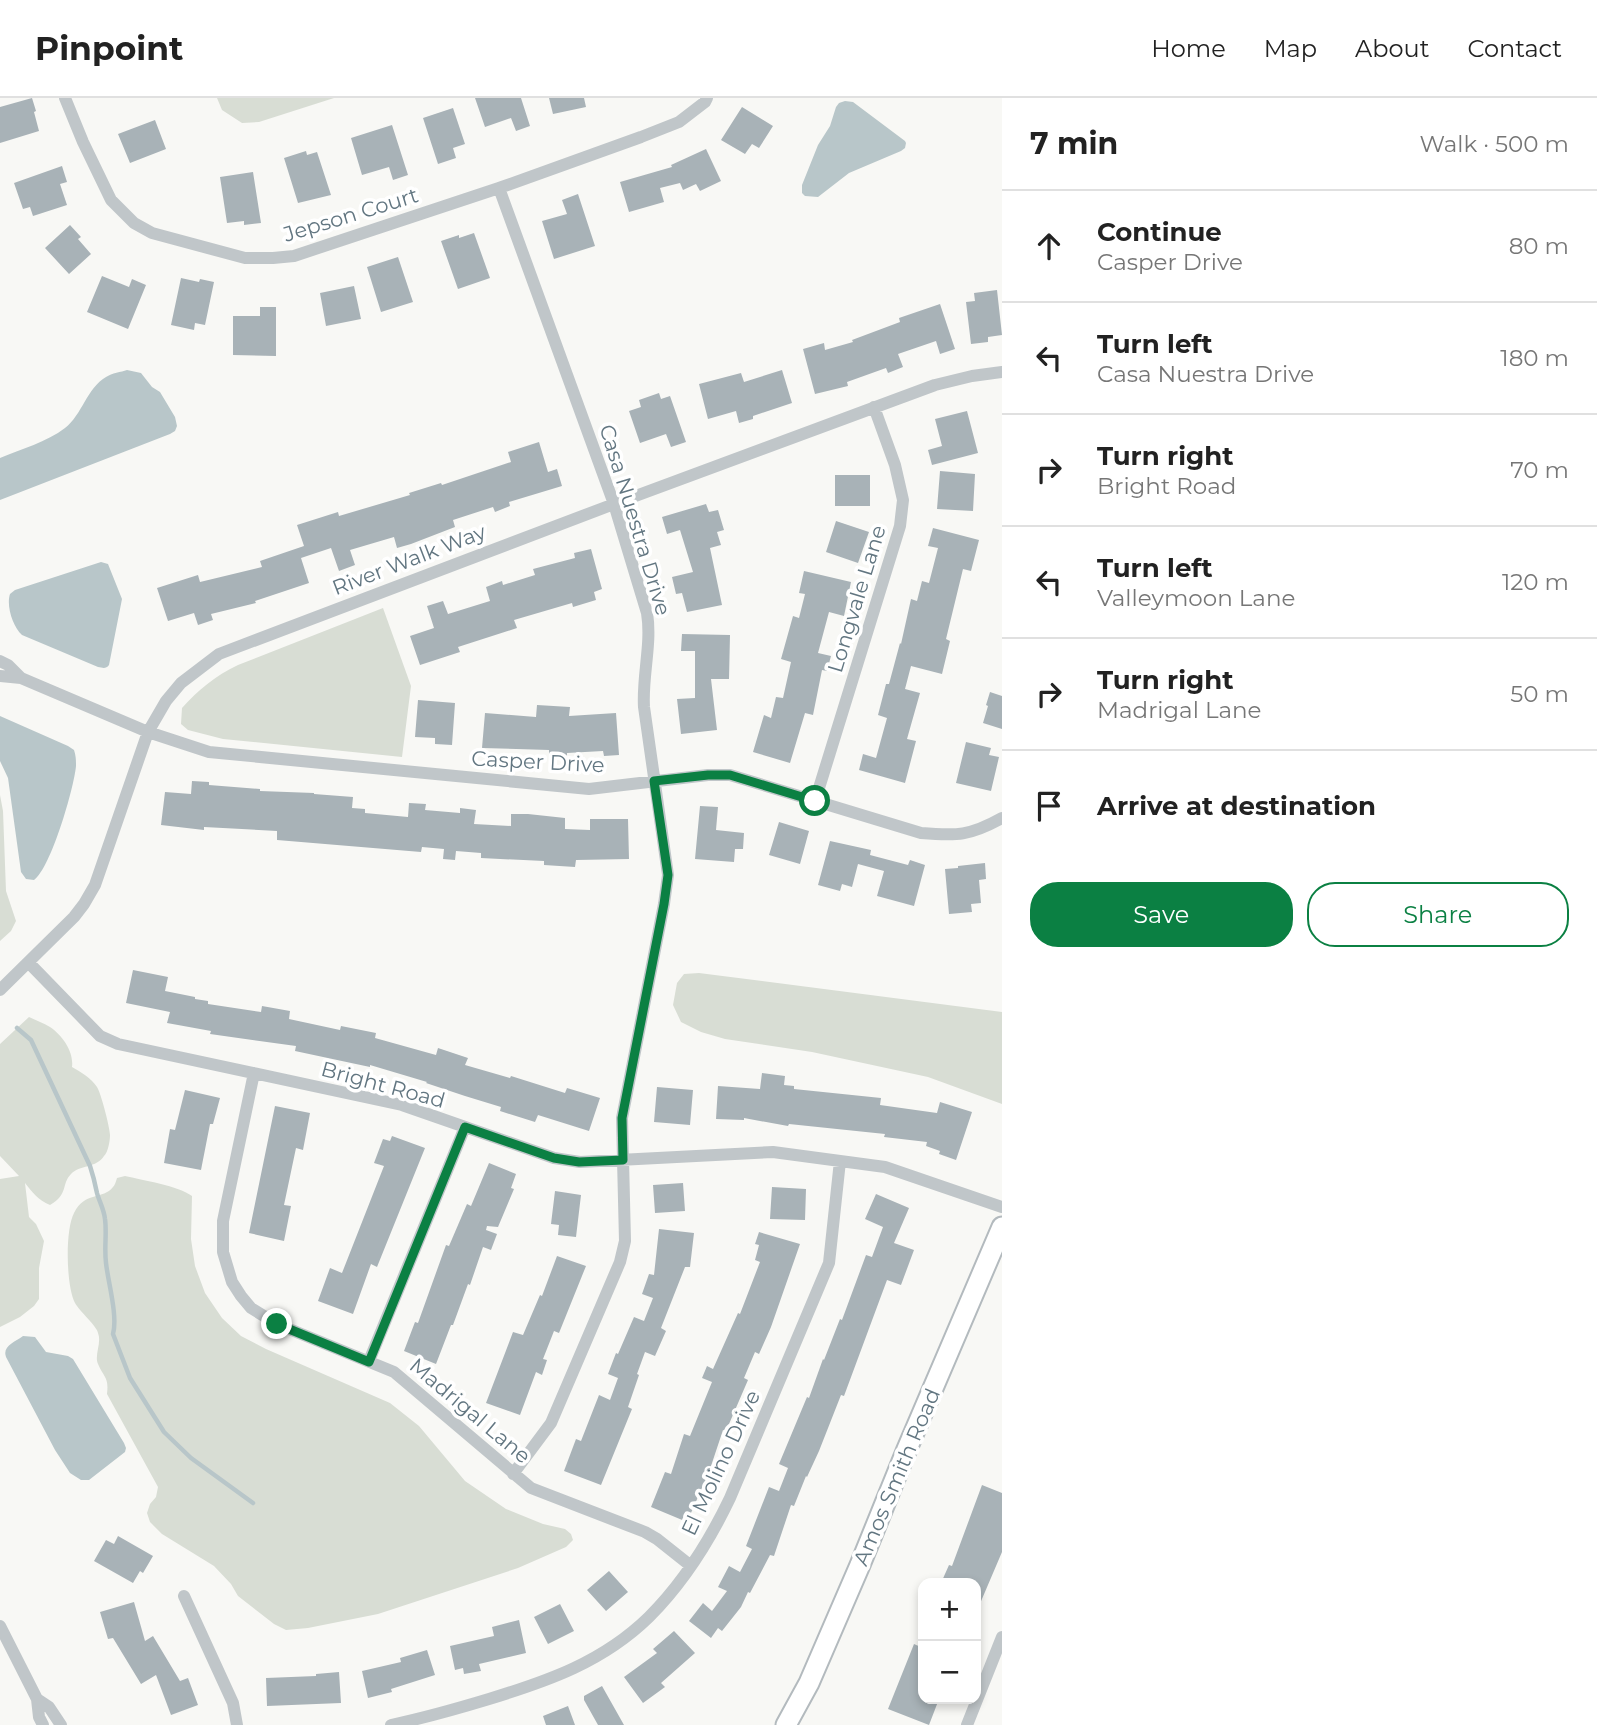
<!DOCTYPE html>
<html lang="en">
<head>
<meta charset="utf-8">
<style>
  body { margin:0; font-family:Montserrat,sans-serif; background:#f6f6f6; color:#222 }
  .controls { position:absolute; right:21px; bottom:21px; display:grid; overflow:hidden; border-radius:14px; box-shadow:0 4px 10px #0003 }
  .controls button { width:63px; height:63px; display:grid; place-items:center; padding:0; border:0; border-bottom:2px solid #e0e0e0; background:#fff; color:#222; font:35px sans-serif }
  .stop { position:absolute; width:21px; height:21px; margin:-16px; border:5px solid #0b8043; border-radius:50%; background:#fff }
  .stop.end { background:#0b8043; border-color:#fff; box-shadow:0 2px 7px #0008 }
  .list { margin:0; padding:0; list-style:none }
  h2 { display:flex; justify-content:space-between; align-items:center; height:91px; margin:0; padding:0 28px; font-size:30px }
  h2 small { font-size:23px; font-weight:400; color:#767676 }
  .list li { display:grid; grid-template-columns:46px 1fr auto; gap:21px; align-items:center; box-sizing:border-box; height:112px; padding:0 28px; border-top:2px solid #e0e0e0 }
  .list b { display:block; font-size:26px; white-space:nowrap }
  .list p { margin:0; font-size:23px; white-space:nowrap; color:#767676 }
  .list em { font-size:23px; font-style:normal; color:#767676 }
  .actions { display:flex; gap:14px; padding:21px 28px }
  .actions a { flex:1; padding:16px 0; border:2px solid #0b8043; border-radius:28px; text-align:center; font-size:24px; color:#0b8043 }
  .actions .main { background:#0b8043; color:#fff }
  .icon { flex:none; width:38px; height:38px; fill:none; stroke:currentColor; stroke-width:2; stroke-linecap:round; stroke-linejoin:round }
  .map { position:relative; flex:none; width:1002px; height:1627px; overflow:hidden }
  header { display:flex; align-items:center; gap:42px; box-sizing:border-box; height:98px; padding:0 35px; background:#fff; border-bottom:2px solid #e0e0e0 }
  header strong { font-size:33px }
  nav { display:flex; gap:38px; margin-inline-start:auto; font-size:24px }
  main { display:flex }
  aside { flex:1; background:#fff }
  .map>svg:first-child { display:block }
  .green { fill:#d8ddd4 }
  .water { fill:#b8c6c9 }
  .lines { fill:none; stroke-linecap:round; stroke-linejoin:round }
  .stream { stroke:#b8c6c9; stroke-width:4.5 }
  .building { fill:#a8b2b7 }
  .secondary-casing { stroke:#b3babe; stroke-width:23 }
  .street { stroke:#c0c6c9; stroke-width:12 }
  .secondary { stroke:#fff; stroke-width:19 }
  .route { stroke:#0b8043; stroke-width:9 }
  .labels { text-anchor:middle; stroke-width:7; stroke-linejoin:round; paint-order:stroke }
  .street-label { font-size:21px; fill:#627681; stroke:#fff }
</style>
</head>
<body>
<header>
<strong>Pinpoint</strong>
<nav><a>Home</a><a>Map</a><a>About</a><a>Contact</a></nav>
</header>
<main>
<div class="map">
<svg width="1002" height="1627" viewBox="0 0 1002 1627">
  <rect width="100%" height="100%" fill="#f8f8f5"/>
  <path class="green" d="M217,0H334L259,24L242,25L222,12Z
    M383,510L411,588L402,659L223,641L188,632L181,626L182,610C198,592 215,578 238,567Z
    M0,697L3,713L6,793L16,823L11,833L0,843Z
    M699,875L1002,914V1006L928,979L812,954L725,941L701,934L681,924L673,907L677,885L684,876Z
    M29,919C35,922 44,925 50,929C63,938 74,954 72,969C81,974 91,980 97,989C101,995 110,1030 110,1037C110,1043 108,1054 104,1058C97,1070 79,1067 71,1076C61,1086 69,1096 50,1107C38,1102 32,1094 25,1085L29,1119L36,1126L44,1143L39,1170V1201L34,1208L20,1219L0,1229V1081L19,1078L0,1058V946Z
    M125,1078C142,1082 179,1088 192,1098L191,1141L195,1168L205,1195L222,1220L241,1238L266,1251L390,1305L419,1328L465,1383L506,1411L543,1426L565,1431L571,1436L573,1442L566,1449L518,1470L378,1516L308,1530L286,1532L274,1526L238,1498L231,1486L214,1468L162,1436L150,1424L147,1415L150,1406L156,1399L158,1389L107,1296C109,1279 104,1280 98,1266C94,1257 102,1245 98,1235C97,1228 80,1214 75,1205C66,1188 65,1132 74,1115C85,1093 103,1102 113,1089C115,1087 116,1083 117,1080Z"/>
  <path class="water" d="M845,3L853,4L905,43L906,45L905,50L901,53L849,75L818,99L805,98L802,95V87L818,47L830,28L836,9L839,5Z
    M127,272L141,275L152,289L160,294L175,319L177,328L175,333L170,336L0,402V360C21,351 47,344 65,330C82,317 87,290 106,279C112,275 121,274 127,272Z
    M101,464L108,466L122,501L109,567C106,571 103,570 98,569L22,537C13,529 6,508 10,496L15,492Z
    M0,618L68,648L74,652C76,658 76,662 76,668C74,690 51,770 34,782L26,781L21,774L8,680L0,663Z
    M23,1238L35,1239L46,1254L68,1258L73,1261L124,1345L126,1350L125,1354L89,1382H81L70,1375L55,1352L6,1259C2,1248 15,1244 23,1238Z"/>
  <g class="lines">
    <path class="stream" d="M17,930L31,942L90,1068C93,1077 95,1085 97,1095C99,1103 104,1111 105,1121C107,1135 104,1150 106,1165C108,1184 118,1218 113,1236L130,1280L164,1334L191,1360L253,1405"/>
  </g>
  <path class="building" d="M32,0L36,13L34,14L39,33L0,45V9Z
    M475,0H521L530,28L516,33L511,20L485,29Z
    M549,0H584L586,9L553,16Z
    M742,9L773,28L759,50L752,46L745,56L721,42Z
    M453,10L465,46L453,50L456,60L438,66L423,20Z
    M155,22L166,51L130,65L118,36Z
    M392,27L408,77L393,82L389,69L362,77L351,40Z
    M706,51L721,83L700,93L696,86L683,92L680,85L660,90L664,104L629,114L620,84L672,69L671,67Z
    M306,53L307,57L317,54L331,97L298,105L284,60Z
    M62,68L67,84L60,86L67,107L33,118L30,109L23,111L14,85Z
    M253,74L261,125L244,127V123L227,125L220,79Z
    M578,96L595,148L554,161L542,123L567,116L562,102Z
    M70,127L81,139L78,141L91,156L69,176L45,150Z
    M474,135L490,180L458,191L441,143L459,137V140Z
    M398,159L413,204L381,214L367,169Z
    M102,178L129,189L132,181L146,187L128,231L87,214Z
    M181,180L199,184L200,181L214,184L205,227L195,225L194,232L171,227Z
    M354,188L361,221L326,228L320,195Z
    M997,192L1002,237L988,239V244L971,246L966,204L975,203L974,195Z
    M940,206L955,251L940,256L936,243L898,256L903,269L888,275L886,270L847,284L848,288L815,296L803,251L824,245L825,252L853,244L852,242L900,224L899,220Z
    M260,209H276V258L233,257V218H260Z
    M782,272L792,305L753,318V321L739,325L736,313L708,321L699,286L741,275L744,284Z
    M659,295L661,301L670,298L686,344L671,349L666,336L640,345L629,313L641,309L639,302Z
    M967,313L978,355L932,367L928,352L942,348L935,321Z
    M539,344L548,374L557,371L562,388L509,404L510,408L495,414L493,409L453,422L455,429L411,446L397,450L394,439L350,452L355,467L339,473L331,450L301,460L309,485L255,503L256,505L211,516L213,522L198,527L194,515L168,523L157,490L198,477L200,484L262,469L260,463L304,448L297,427L338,414L339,418L410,397L409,395L441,385L442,387L511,364L508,354Z
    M940,373L975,376L973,413L937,411Z
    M835,377H870V408H835Z
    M706,406L709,414L718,412L724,432L717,434L721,447L710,450L722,507L687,514L682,495L676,496L672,479L693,474L680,432L667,436L662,419Z
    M836,423L869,434L858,465L826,454Z
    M933,430L979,442L971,473L963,471L946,541L950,543L942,576L911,568L905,591L920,595L907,641L916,643L905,685L859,672L863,656L876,660L887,620L878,617L886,586H889L900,545L901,546L911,501L917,503L922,483L929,485L938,450L928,448Z
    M591,451L602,491L594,494L596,502L573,509L572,505L514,522L517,530L458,549L460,554L420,567L410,538L434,530L427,508L443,503L448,516L490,503L486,489L502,483L503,487L535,477L533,471L575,460L574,455Z
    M804,473L851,484L844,518L829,514L818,555L831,558L827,573L822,572L813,617L805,615L790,665L753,654L764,617L771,620L776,599L783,600L791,564L781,561L793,518L799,520L805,496L799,495Z
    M682,536L730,537L729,581H711L717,632L681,636L677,601L695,600V553H681Z
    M990,594L1002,598V631L983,625L988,608L986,607Z
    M418,602L455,605L452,647L435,646V640L415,639Z
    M537,607L570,609L569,618L616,615L619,657L604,658L603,653L567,655V659L549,658V652L482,650L485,615L536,619Z
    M966,644L991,650L989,657L999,659L991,693L956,685Z
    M192,683L209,684V687L260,691V693L314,695V696L353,699L352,710L365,711V715L408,719L409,705L426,706L425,712L460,715V710L476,712L474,726L511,728V716H528L565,720V731L590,732V721H628L629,761L576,762L575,769L544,767V763L481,760V755L456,753L455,762L443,761L444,751L422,749L421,754L277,742V733L204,729V732L161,727L165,694L191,696Z
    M700,708L718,709L716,732L744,735L743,751H735L734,764L695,761Z
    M779,724L809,733L800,766L769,757Z
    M830,743L871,752L870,757L908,767L910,762L925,767L914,808L877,798L884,773L858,766L852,789L842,786L840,793L818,787Z
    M985,765L986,781L979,782L981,805L971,806L972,814L949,816L945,771L958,770V768Z
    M133,872L168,879L165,893L195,899V901L208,903V906L261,914L262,908L290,913L289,921L340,932L341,928L376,935L375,940L436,957L438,950L468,960L465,967L510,980L511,978L565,995L567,990L600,1000L589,1033L538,1017L535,1024L500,1013L501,1009L465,998L426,985L427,984L370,967V969L295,953L296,948L210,936L211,933L167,925L170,914L126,905Z
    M762,975L785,978L784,987L794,988V991L881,1000L880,1007L937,1015L940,1004L972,1014L956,1062L939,1056L940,1053L926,1048L927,1044L884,1039L885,1036L789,1026L788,1028L744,1020V1022L716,1021L718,988L760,991Z
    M657,989L693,992L690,1027L654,1024Z
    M185,992L220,1000L213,1026H210L201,1072L164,1065L170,1031L175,1032Z
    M275,1008L310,1015L303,1052L296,1050L284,1107L291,1108L284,1143L249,1135Z
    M392,1038L425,1050L377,1169L371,1166L353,1216L318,1203L330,1170L342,1175L384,1068L374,1065L383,1041L390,1043Z
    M489,1065L516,1076L511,1090L514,1091L498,1129L487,1128L486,1132L497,1136L491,1152L483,1149L470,1187L468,1186L453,1227H451L436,1266L404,1253L415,1224L418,1225L446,1147L449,1148L467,1106L471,1108Z
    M683,1085L685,1113L655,1115L653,1087Z
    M772,1089L806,1091L805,1122L770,1121Z
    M555,1093L581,1097L576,1139L558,1137L559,1127L551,1126Z
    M876,1096L909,1110L894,1145L914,1152L901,1187L887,1182L844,1298L841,1297L819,1353L807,1379L806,1378L794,1408L791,1407L774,1458L770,1457L750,1495L748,1494L741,1509L722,1533L718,1530L711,1540L689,1523L703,1505L712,1513L727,1493L718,1489L729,1468L740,1474L752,1451L746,1448L769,1389L779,1393L788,1370L779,1366L807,1299L809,1300L823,1261L824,1262L840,1221L842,1222L866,1157L872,1159L883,1129L865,1121Z
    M659,1131L694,1135L690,1169H685L661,1230L666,1233L655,1258L645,1254L637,1276L639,1277L628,1309L632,1311L601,1387L564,1373L576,1341L581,1343L599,1297L610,1302L618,1280L608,1276L616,1255L618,1256L634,1219L644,1223L653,1200L642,1196L649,1176L654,1177Z
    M759,1134L800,1146L771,1229L759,1256L755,1254L744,1280L748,1282L726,1333L723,1332L709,1374L687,1424L651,1409L665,1374L671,1376L684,1336L690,1338L712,1284L702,1280L707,1268L713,1271L738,1215L740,1216L760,1164L755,1162L759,1147L755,1146Z
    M557,1158L586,1168L559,1235L554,1233L543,1261L547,1262L542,1277L536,1274L520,1317L486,1305L513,1234L523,1237L540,1197L542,1198Z
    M982,1387L1002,1395V1454L976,1515V1485H941L949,1467L952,1468Z
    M118,1438L153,1458L143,1475L140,1473L133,1485L94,1463L106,1442L114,1446Z
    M609,1473L628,1494L606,1513L587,1492Z
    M134,1504L145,1543L153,1538L180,1583L188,1580L198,1607L171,1617L156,1577L141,1586L113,1540L108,1541L100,1514Z
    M560,1506L574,1533L548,1546L534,1519Z
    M519,1522L526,1555L479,1566L481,1573L464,1576L463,1570L455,1572L450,1548L494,1538L492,1529Z
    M674,1533L695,1555L661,1585L665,1589L643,1605L624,1579L657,1555L653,1551Z
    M914,1546L923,1550V1601H939L929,1627L888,1611Z
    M427,1552L435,1577L391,1591L392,1594L368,1600L362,1573L401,1564L400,1560Z
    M339,1574L341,1605L267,1608L266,1580L316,1578V1576Z
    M602,1588L624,1627H598L584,1602V1598Z
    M568,1608L575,1627H546L543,1618Z"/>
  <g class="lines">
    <defs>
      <path id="secondary" d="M786,1627L809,1585L860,1467L907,1351L1002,1129"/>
    </defs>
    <use href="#secondary" class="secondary-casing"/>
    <path class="street" d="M65,0L83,44L111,102L134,125L152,135L245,160H273L294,158L499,90L641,39L679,24L705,4L707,0
      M499,90L614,406L647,515C652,546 642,578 644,609L668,777L664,806L622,1020L625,1143L620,1164L551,1325L513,1376
      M0,563L8,567L21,580L148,634L209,654L589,691L708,677H730L921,735C957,738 970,738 1002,720
      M0,578L21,580
      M815,703L900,428L903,402L895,367L874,309
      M29,865L100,938L118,946L402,1007L554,1060L580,1064L773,1054L885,1069L1002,1109
      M0,892L74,819L84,806L95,787L148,634L166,603L181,585L219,556L614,406L935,287L972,278L1002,274
      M254,975L223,1123V1154L232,1184L241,1198L251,1210L277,1226L394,1274L531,1390L645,1434L657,1441L691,1468
      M369,1263L465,1029
      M184,1498L233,1605L237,1627
      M0,1528L37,1601L39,1619L43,1627
      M37,1601L49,1609L61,1627
      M391,1627C424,1620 456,1611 489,1601C548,1583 603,1564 649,1519C683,1485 709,1444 730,1400L829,1165L840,1063
      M967,1627L1002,1539"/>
    <use href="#secondary" class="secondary"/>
  </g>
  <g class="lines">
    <path class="route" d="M277,1226L369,1264L465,1029L554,1060L579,1064L623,1062L622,1020L664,806L668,777L654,683L708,677H730L815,703"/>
  </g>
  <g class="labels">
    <g class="street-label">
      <text transform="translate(351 117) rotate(-17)" y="7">Jepson Court</text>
      <text transform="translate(635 422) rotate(73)" y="7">Casa Nuestra Drive</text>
      <text transform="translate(409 462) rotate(-21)" y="7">River Walk Way</text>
      <text transform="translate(857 501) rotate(-73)" y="7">Longvale Lane</text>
      <text transform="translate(538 664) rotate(3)" y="7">Casper Drive</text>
      <text transform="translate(383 987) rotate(15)" y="7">Bright Road</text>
      <text transform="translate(470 1313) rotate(40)" y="7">Madrigal Lane</text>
      <text transform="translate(721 1365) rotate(-65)" y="7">El Molino Drive</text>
      <text transform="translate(897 1379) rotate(-67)" y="7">Amos Smith Road</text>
    </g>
  </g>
</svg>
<div class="controls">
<button>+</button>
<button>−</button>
</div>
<div class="stop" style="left:815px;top:703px"></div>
<div class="stop end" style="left:277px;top:1226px"></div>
</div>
<aside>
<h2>7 min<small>Walk · 500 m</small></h2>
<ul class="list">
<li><svg class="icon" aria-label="ahead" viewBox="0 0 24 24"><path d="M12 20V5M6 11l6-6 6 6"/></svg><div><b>Continue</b><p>Casper Drive</p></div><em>80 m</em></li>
<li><svg class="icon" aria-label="left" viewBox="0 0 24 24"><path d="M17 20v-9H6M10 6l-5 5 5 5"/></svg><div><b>Turn left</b><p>Casa Nuestra Drive</p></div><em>180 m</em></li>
<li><svg class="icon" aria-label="right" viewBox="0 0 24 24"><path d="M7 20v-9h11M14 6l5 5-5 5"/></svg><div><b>Turn right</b><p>Bright Road</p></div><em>70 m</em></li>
<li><svg class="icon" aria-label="left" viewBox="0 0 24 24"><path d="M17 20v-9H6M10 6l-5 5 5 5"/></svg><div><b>Turn left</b><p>Valleymoon Lane</p></div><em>120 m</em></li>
<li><svg class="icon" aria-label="right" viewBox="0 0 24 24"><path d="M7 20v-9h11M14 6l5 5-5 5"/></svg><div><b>Turn right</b><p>Madrigal Lane</p></div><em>50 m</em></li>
<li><svg class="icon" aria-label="arrive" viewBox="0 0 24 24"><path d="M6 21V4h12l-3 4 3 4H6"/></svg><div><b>Arrive at destination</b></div></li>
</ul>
<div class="actions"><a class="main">Save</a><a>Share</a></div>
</aside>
</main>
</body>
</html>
